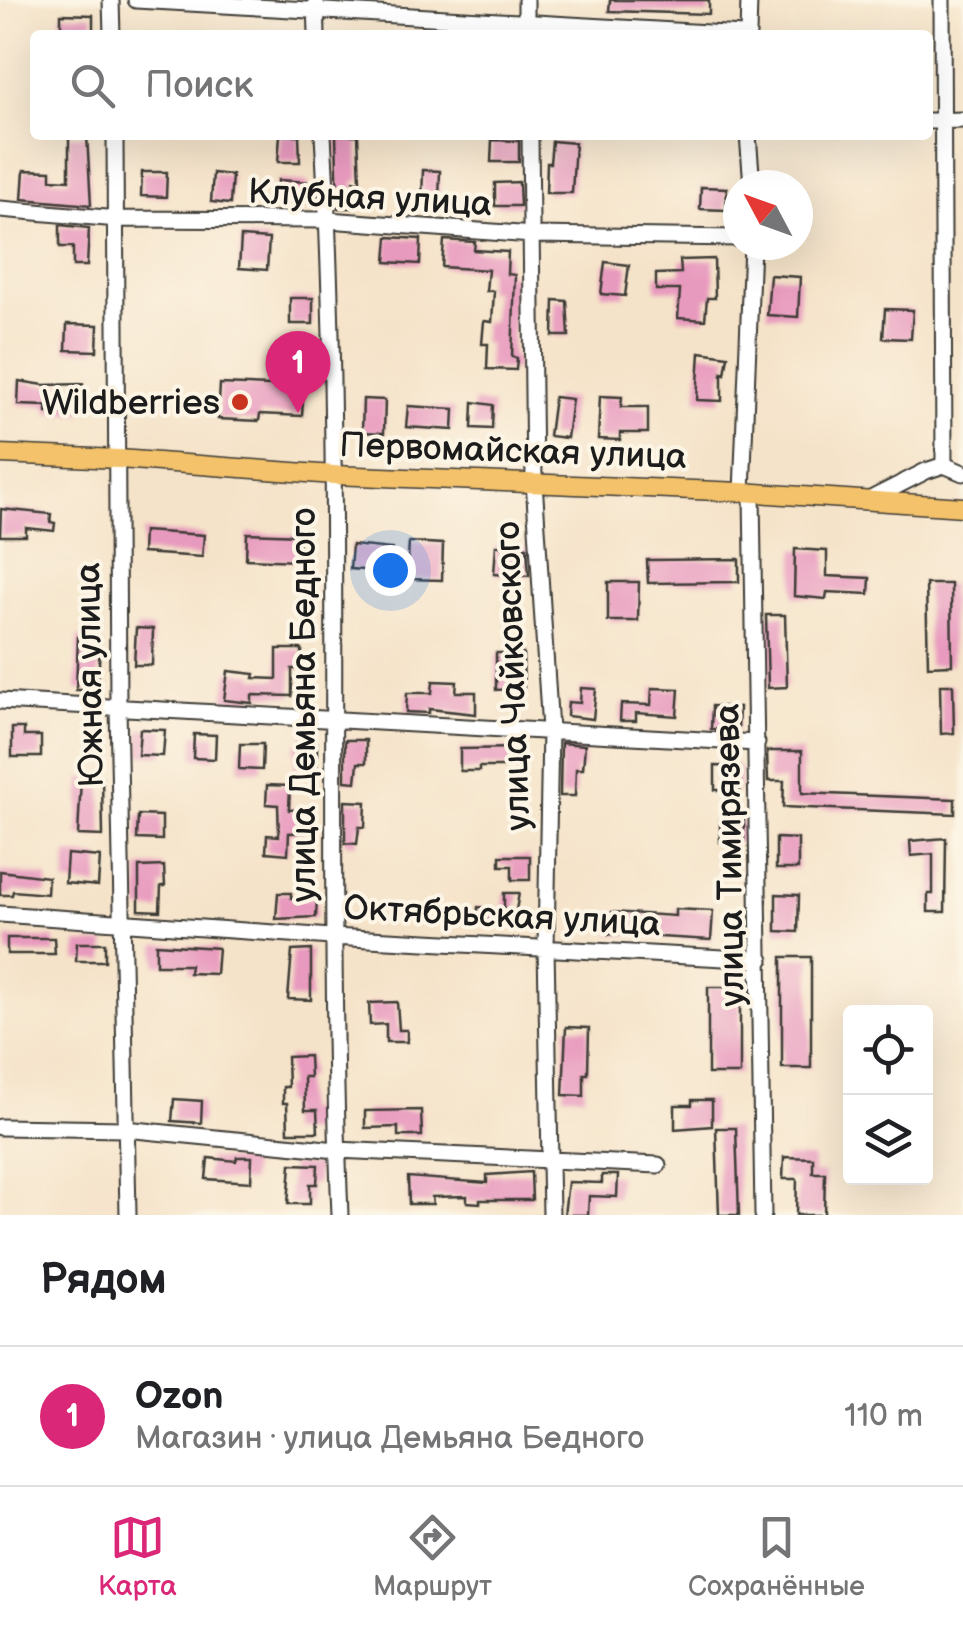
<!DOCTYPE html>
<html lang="ru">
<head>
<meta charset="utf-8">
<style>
  body { margin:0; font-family:"Balsamiq Sans",sans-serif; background:#f2f2f2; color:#202124 }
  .controls { position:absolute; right:30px; bottom:30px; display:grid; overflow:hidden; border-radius:10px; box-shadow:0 10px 40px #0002 }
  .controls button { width:90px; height:90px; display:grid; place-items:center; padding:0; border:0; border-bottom:2px solid #e0e0e0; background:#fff; color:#202124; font:50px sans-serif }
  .compass { position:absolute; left:723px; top:170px; width:90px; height:90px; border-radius:50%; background:#fff; box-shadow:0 10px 40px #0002; rotate:311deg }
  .you { position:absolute; left:390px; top:570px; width:35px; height:35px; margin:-25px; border:8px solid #fff; border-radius:50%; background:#1a73e8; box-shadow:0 0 0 15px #1a73e833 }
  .badge { display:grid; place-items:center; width:65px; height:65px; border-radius:50%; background:#db2777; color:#fff; font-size:32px; font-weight:700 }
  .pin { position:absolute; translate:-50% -82px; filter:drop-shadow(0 2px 5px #0008) }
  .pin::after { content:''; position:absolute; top:52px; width:35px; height:30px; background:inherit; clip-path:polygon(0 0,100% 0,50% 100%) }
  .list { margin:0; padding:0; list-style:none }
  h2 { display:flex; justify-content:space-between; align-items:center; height:130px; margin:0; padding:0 40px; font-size:42px }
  h2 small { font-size:32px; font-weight:400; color:#757577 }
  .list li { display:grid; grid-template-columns:65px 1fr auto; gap:30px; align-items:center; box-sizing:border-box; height:140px; padding:0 40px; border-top:2px solid #e0e0e0 }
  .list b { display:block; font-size:38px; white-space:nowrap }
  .list p { margin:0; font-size:32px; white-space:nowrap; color:#757577 }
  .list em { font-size:32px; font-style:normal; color:#757577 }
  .icon { flex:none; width:55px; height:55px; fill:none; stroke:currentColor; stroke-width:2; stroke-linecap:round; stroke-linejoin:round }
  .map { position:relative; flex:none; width:963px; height:1215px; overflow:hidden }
  .search { position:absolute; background:#fff; box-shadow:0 10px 40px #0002; left:30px; right:30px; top:30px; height:110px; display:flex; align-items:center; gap:25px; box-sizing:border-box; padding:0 35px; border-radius:10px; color:#757577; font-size:38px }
  .sheet { height:270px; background:#fff }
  nav { display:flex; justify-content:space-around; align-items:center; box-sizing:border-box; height:140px; border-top:2px solid #e0e0e0; background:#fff; font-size:28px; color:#757577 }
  nav a { display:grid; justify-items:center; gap:5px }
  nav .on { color:#db2777 }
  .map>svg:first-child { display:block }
  .building { fill:#e89abe }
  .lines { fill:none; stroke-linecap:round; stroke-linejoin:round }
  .minor-casing { stroke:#3d3a36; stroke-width:19 }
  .major-casing { stroke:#3d3a36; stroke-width:21 }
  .minor { stroke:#fff; stroke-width:15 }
  .major { stroke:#f3c26a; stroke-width:18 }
  .poi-dot { fill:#c8321e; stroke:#fcf5e5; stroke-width:4 }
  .labels { text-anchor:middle; stroke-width:8; stroke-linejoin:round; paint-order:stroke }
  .street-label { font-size:35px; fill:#1c1c1c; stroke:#fcf5e5 }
  .poi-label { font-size:35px; fill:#1c1c1c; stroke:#fcf5e5; text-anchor:end }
</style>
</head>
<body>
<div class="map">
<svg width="963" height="1215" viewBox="0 0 963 1215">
  <rect width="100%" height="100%" fill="#fcf5e5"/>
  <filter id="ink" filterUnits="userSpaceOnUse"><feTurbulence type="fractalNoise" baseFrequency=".01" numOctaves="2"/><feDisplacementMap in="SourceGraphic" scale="20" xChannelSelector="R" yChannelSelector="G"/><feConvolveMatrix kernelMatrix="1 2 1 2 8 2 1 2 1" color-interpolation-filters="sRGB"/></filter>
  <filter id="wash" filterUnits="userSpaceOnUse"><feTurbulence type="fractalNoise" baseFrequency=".0048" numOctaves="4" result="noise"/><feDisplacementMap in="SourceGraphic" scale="40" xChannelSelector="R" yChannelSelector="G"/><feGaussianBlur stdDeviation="2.25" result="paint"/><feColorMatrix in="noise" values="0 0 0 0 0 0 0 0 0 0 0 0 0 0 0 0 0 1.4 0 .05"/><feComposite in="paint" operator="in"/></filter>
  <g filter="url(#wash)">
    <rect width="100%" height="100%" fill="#f5e3c9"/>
    <g id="blocks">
      <path class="building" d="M610,0H709V14L609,11Z
        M61,14L93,15V35H61Z
        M69,135H87L91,205L22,199L24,170L51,171V179L69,180Z
        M280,135H299L300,162H278Z
        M336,135H358L360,181H354L353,208H338Z
        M492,140L519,141V162H491Z
        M552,141L575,143L572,193H546L547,163H550Z
        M423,170L440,171L439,200H422Z
        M142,172H167L166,197L141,196Z
        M213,173L232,175L230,204L211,202Z
        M278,180L308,182L307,203L277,202Z
        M519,182L520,206H495V183Z
        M701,187L727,188L726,210L700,209Z
        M60,225L89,228L87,266H73V247H60Z
        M241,237L269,239L267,270L239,268Z
        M388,237L421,239L420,264L386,262Z
        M444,240L475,242L474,250L508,252L507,274L515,275L512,357L517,358L516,370L487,369L488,344H482L484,321L492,322L494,291H486L488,270L442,267Z
        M714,259L715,298H707L705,320L678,318L680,290H656V274L681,273L680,260Z
        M605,262L629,265L625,296L601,294Z
        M770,275L800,277L798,317L767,315Z
        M290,298H313V324H290Z
        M554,300L567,301L569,336H553Z
        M885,309L913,310L911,339L883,338Z
        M67,324L98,325L97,351L66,350Z
        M700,352L728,356L725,374L722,373V401L697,400Z
        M19,381L44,385L83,384V413H47V406L18,405Z
        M271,381L304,383L302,416L260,414L259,421L218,419L220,384L271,386Z
        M600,396L622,397L621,407H648V433H620V440L598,439Z
        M554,397L572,399L567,438L549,436Z
        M363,399L385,400L384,433L362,432Z
        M473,402L493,405L492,429L472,428Z
        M408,406L454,409L453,430L406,427Z
        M1,509L51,514L50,522L55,523L54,531L26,528V536H0Z
        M143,531L204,535L202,557L142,553Z
        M247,533L300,535L299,561L246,559Z
        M409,542L443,544L442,580L407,579Z
        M352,545L392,549L390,572L350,569Z
        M496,545L527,547L529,576L494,574Z
        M795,549L827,551V576L870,578L869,594L827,592L826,599L794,596Z
        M739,559V582L648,583L647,560Z
        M608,582H639L638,621H608Z
        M926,584H951L952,665L928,666Z
        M766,615H785L787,687L768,688Z
        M136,628L153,629L152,665H134Z
        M78,637L100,638L98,690H76Z
        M277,649H302V669H292V696L252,695V703L224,700L228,671L255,674L254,678L277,679Z
        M496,653H523L524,688L496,690Z
        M433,681L457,682L456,692H476V714L429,709V713L406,712L407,693H432Z
        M940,685H953L954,733L941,734Z
        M581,688L596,689L593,719L567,716L568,702L580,703Z
        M652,688L679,689L677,716L636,713V721H620L621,704L651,705Z
        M712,706L739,707L738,730L711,729Z
        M12,728H24V736H41V757H12Z
        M140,729L165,730L163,756L138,755Z
        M194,734L216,735L215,759L193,758Z
        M345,740H366V763H358L356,782L345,781Z
        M317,743V769H295V744Z
        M561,743L585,745L583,769H576L575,796H560Z
        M240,744H263L262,770L239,769Z
        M518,748V767H479V771H460V749Z
        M767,751H802V793L955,799V814L783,807L784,781H768Z
        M715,766L740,767V790H715Z
        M81,778H102L103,836L78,835Z
        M267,785L290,786L289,810L307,809L308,832L289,833L288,854L266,852L267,835L279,836L278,805L266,804Z
        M345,801L366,802L365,827H359L357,844L345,843Z
        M138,815L162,816V840L137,839Z
        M720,820L744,821V842H720Z
        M776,838L798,839V869H776Z
        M946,838L945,912H928V894H933V854L911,856L910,841Z
        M67,854L100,857L98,886L65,883Z
        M500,856H530V880H512V866H500Z
        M164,866L165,886H161L160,911L139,910V867Z
        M0,871L48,877L47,894L13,891L12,895H0Z
        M278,893H291V898H317L316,917L276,919Z
        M504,893H519L514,922L477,920L478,907L504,909Z
        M776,894L799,895L798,932L776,931Z
        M675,909L713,911L711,940L609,934L612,912L675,916Z
        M7,938H54L55,954H7Z
        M77,943H105V961H76Z
        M156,944L218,948L216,974L189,973L190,965H156Z
        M311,950V1000L288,999L292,951Z
        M782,957H811V1068H782Z
        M708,987H740V1074H708Z
        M397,1002L399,1030H407V1042H386V1024L370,1025L369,1003Z
        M566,1027L589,1028L588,1074H584V1096L563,1095Z
        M309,1056L310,1077H304L305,1110H317L318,1132H288L287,1103H283V1087H288L287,1057Z
        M174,1099L202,1101L201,1123L172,1121Z
        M692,1100H712V1126L675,1129V1105H692Z
        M421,1110L422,1136H398V1127L365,1128V1111Z
        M716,1128H736L739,1215H719Z
        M237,1157H252L251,1182L206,1179L208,1158L236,1161Z
        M784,1157L813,1158V1173H825L824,1215H796L797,1179H783Z
        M291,1164L318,1165L317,1184H310V1204H288Z
        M531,1172L532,1200H480V1203L467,1202V1196L432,1197L433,1204H409L408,1177L487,1183V1175Z
        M602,1175H618L617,1197L589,1196L588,1215H564L568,1182L602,1183Z"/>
    </g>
  </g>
  <g filter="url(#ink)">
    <use href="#blocks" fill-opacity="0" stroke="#3d3a36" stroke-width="2.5"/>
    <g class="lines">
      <defs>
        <path id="minor" d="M111,0L112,35
          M136,0L743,35
          M316,0L317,35
          M526,0V35
          M748,35L749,0
          M928,121L963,120
          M115,135L118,706L128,1215
          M323,135C344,495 325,855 340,1215
          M530,135L534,481L550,730L546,946L551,1215
          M748,135L752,185
          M0,209L118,219L328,220L533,235L738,238
          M944,465L963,473
          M742,492L752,245
          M752,494L763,1215
          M867,501L926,471L944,465L942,0
          M0,701L757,743
          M0,914L332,937L761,960
          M0,1127L125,1129L337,1150L658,1165"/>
        <path id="major" d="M0,454L119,459L334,475L742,492L963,507"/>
      </defs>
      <use href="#minor" class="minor-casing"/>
      <use href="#major" class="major-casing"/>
      <use href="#minor" class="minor"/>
      <use href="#major" class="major"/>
    </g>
  </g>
  <circle class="poi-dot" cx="240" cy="402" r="10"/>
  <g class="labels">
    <g class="street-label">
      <text transform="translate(370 197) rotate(3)" y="12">Клубная улица</text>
      <text transform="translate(513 450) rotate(2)" y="12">Первомайская улица</text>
      <text transform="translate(89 675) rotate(-91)" y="12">Южная улица</text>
      <text transform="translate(512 676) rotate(-92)" y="12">улица Чайковского</text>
      <text transform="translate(303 705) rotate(-90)" y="12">улица Демьяна Бедного</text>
      <text transform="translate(729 855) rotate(-91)" y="12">улица Тимирязева</text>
      <text transform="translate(502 915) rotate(3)" y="12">Октябрьская улица</text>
    </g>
    <g class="poi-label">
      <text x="220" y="414">Wildberries</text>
    </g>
  </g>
</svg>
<div class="controls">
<button><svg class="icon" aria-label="locate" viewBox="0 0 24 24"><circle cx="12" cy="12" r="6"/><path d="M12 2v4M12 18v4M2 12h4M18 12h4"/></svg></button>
<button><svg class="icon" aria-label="layers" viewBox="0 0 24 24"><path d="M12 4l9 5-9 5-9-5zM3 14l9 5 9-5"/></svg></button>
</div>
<svg class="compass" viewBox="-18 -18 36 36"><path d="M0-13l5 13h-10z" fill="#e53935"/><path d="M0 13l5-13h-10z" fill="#757577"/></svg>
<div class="you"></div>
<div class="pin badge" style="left:298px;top:413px">1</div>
<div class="search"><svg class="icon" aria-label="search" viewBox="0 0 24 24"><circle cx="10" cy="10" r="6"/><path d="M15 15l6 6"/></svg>Поиск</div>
</div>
<section class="sheet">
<h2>Рядом<small></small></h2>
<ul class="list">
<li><span class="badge">1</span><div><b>Ozon</b><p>Магазин · улица Демьяна Бедного</p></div><em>110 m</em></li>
</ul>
</section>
<nav>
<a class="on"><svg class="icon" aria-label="map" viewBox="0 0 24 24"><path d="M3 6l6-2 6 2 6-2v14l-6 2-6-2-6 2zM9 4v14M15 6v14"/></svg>Карта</a>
<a><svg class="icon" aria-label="directions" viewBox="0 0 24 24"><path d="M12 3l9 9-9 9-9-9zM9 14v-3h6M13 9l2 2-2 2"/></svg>Маршрут</a>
<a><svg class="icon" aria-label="saved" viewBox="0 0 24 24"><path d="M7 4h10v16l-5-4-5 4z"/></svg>Сохранённые</a>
</nav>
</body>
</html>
